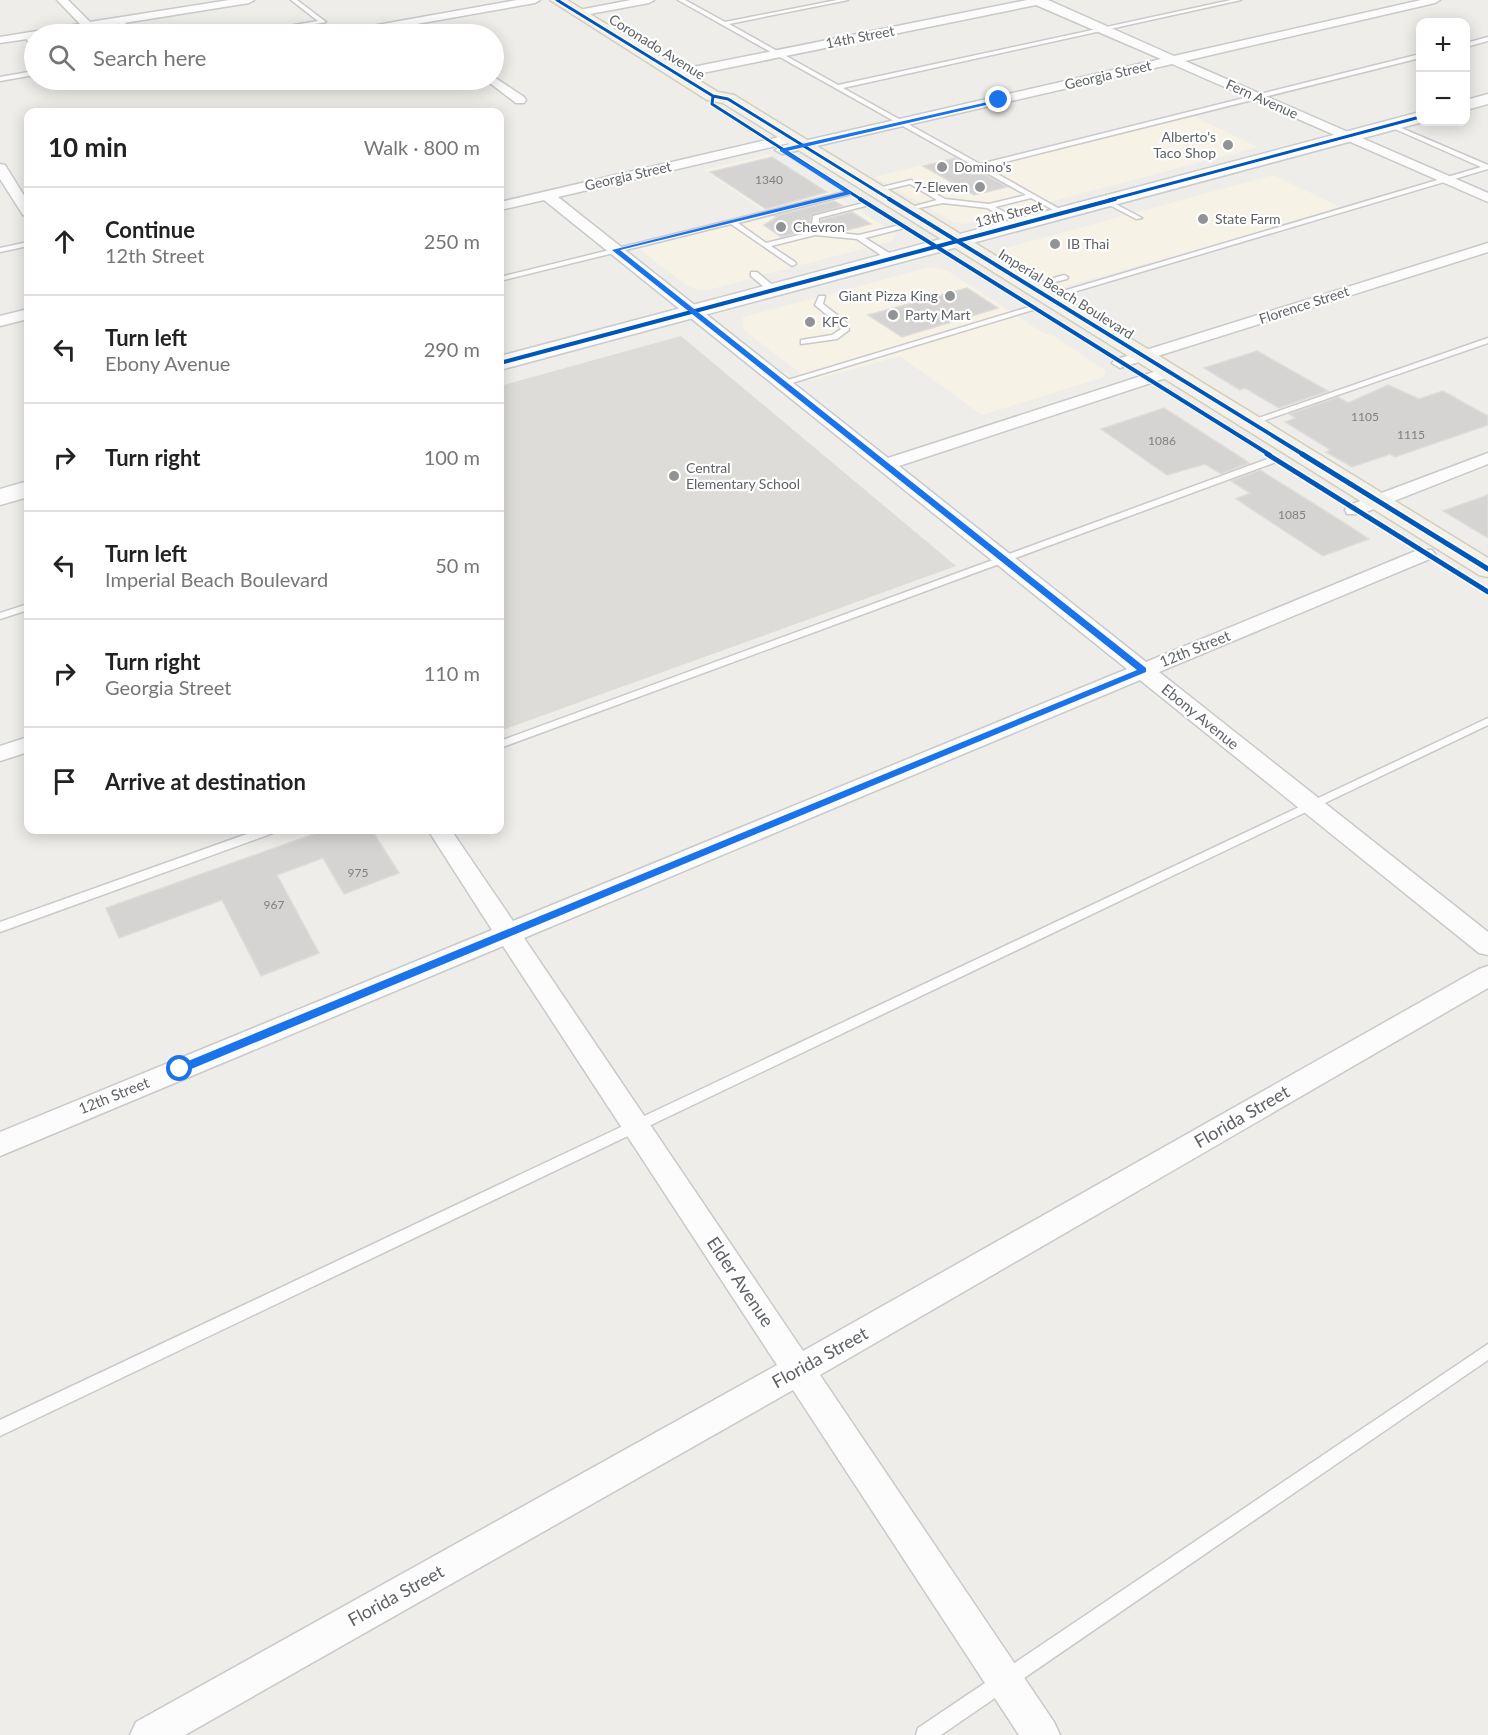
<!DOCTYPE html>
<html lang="en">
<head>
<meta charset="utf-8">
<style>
  body { margin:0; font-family:Lato,sans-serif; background:#f6f6f6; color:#222 }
  .controls { position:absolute; right:18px; top:18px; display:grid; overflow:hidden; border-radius:12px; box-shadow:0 3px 15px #0003 }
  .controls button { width:54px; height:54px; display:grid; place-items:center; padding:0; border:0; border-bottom:2px solid #e0e0e0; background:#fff; color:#222; font:30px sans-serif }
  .stop { position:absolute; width:18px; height:18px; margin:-14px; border:4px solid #1a73e8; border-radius:50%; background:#fff }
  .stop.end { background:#1a73e8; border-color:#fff; box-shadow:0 2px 6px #0008 }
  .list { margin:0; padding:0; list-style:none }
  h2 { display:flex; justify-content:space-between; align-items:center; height:78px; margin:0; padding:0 24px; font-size:26px }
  h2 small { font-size:20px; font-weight:400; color:#767676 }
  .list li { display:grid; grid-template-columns:39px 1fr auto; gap:18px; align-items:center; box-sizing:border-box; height:108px; padding:0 24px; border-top:2px solid #e0e0e0 }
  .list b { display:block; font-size:22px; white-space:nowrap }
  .list p { margin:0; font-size:20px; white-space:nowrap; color:#767676 }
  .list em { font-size:20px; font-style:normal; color:#767676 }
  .icon { flex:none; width:33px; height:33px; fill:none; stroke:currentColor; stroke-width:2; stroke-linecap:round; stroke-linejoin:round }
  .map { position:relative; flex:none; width:1488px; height:1735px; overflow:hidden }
  .search { position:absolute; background:#fff; box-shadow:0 3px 15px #0003; left:24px; top:24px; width:480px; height:66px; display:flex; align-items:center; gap:15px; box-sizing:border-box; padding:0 21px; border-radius:33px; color:#767676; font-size:22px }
  .panel { position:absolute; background:#fff; box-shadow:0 3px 15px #0003; left:24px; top:108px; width:480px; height:726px; border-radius:12px }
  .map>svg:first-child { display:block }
  .commercial { fill:#f6f2e6 }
  .education { fill:#dedcd9 }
  .building { fill:#d5d4d3; stroke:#dedcda; stroke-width:1.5 }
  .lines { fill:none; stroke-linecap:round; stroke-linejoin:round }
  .service-casing { stroke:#c9c9c9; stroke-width:3 }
  .minor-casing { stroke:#c9c9c9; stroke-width:3 }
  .secondary-casing { stroke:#cbcbcb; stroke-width:3 }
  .primary-casing { stroke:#d4cdba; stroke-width:3 }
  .service { fill:#fcfcfc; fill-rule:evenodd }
  .minor { fill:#fcfcfc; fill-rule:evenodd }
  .secondary { fill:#fcfcfc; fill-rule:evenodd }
  .primary { fill:#f3f1ea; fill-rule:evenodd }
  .cycleway-far2-casing { stroke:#fff; stroke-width:5 }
  .cycleway-far1-casing { stroke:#fff; stroke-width:6 }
  .cycleway-casing { stroke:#fff; stroke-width:8 }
  .cycleway-far2 { stroke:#0057b8; stroke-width:3 }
  .cycleway-far1 { stroke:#0057b8; stroke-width:4 }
  .cycleway { stroke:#0057b8; stroke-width:5 }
  .route { fill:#1a73e8 }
  .poi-dot { fill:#919395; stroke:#fff; stroke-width:2 }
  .labels { text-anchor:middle; stroke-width:4.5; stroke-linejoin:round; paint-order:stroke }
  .number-label { font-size:12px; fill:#7e8083 }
  .far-street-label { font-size:14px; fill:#5f6367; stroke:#fff }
  .far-poi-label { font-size:14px; fill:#5f6367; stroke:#fff; text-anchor:start }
  .street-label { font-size:15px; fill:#5f6367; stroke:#fff }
  .near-street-label { font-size:18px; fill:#5f6367; stroke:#fff }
</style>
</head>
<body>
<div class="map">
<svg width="1488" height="1735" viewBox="0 0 1488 1735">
  <rect width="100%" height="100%" fill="#eeedea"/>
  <path class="commercial" d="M1193,116L1258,147L966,224L953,222L875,177L957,156L978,169Z
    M767,155H772L896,234L892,241L708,290H698L686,285L639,249L769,215L704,170Z
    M1273,175L1342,208L1060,288L1004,254L1006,248Z
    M930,267L948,271L1043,333L1054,336L1106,371L1104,377L982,415L900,356L810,381L743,329V317Z"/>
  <path class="education" d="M681,336L956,566L500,731V386Z"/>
  <path class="building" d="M772,157L827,192L766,209L710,172Z
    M955,158L1007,187L974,195L923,166Z
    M834,201L843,206L811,215L809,230L781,237L764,225L777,217L775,216Z
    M852,212L871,224L844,231L821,229V220Z
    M967,288L998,308L902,337L868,315Z
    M1257,351L1328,391L1279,408L1245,388L1240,390L1204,368Z
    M1388,385L1419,399L1443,391L1488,416V425L1395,457L1390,454L1352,467L1326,452L1331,450L1285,422L1296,418L1289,414L1338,397L1348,403Z
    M1164,408L1242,458L1249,463L1221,474L1205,464L1167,475L1101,429Z
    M1260,470L1338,519L1369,539L1323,556L1236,499L1250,493L1231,481Z
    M1488,495V538L1443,511Z
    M325,830H372L399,873L344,894L323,858L277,875L319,953L261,976L222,900L119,938L106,908Z"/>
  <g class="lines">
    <defs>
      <path id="service" d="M291,0H297L326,22L260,34H251L253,32L318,21Z
        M678,0H685L725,22L837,0H848L729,24L838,85L1231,0H1241L843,88L980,164L1420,54V58L985,167L1065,212L1059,213L1031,198L995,207L1022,221L1023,223L1019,225L987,208L943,203L904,211V209L937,200L910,184L876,192L873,190L874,189L911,180L945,199L989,204L1026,195Z
        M118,20H122L136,34H131L118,22Z
        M24,35H28L34,44V49L32,48Z
        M1488,37V41L1466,47V43Z
        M34,71V75L0,81V77Z
        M1388,124H1392L1488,165V169L1050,299L1043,297L1481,167L1388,126Z
        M849,191L852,193L851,194L738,223L766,243L811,232L813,216L867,202L870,204L869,205L819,218V231L859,235L904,224V228L865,238L894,256V260H888L857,239L815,235L771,246L795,262L796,264L792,266L731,224L500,281V277Z
        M1104,200H1108L1142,218L1136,219L1104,202Z
        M28,242V246L0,252V248Z
        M751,272H757L776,288V292H770L751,276Z
        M1064,275L1068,277L1067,279L1030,288L1026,286Z
        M819,296H825L823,304L846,322L849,330L837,339L801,344V340L832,335L841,329L839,325L815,305Z
        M1029,307L1036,309L785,385L778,383Z
        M1488,338V343L1254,424L1247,422Z
        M1273,457L1276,458V462L500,748V741Z
        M28,604V610L0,619V613Z
        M1488,718V725L0,1436V1420Z
        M258,830H275L273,833L0,932V922Z
        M1488,1344V1360L941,1735H916L918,1728Z"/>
      <path id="minor" d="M57,0H68L90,22L229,0H254L249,3L55,34H34V38L0,43V37L80,24Z
        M517,0H540L535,3L360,34H351L349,32L355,29Z
        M631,0H654L649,3L579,16L573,13L579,10Z
        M1027,0H1048L1174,56L1421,0H1440L1435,3L1185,61L1488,193V202L1172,64L782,154L775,150L782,146L1161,59L1036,5L678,78L672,74L678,70Z
        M494,77L524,97L526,100L524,103H516L486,80H494Z
        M792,134L797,135L798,138L797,141L558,197L888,458L1163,369H1175L1177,372L1175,375L899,466L1146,662L1418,550H1432L1435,554L1432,558L1159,672L1488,932V955L1479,953L1140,680L524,938L803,1351L1479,969L1488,966V988L820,1375L1054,1722L1060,1735H1019L793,1390L185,1735H130L136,1722L777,1365L503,946L0,1156V1132L492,930L428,830H451L513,921L1127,669L544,200L500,210V202Z
        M0,164L5,165L28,202V216L23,215L0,179Z
        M1488,243V252L1126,366L1120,368L1112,363L1114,360Z
        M28,309V319L0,326V316Z
        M1488,453V464L1361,514H1347L1345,510L1347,506Z
        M28,737V752L0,761V746Z"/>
      <path id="secondary" d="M1488,94V104L1466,110V100Z
        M1420,112V122H1423L500,370V356Z
        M28,481V497L0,505V489Z"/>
      <path id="primary" d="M550,0H567L718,92L734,95L1488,558V577L1479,575L723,103L707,100Z"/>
    </defs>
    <use href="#service" class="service-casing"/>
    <use href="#minor" class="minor-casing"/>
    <use href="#secondary" class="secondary-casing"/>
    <use href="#primary" class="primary-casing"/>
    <use href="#service" class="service"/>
    <use href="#minor" class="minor"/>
    <use href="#secondary" class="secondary"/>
    <use href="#primary" class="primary"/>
    <defs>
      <path id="cycleway-far2" d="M557,0L713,96L728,99L891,200
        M713,96L712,104L862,200
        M1109,200L1420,117"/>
      <path id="cycleway-far1" d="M860,199L1270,455
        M889,199L1304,455
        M500,363L1115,199"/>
      <path id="cycleway" d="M1267,454L1488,592
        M1302,454L1488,569"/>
    </defs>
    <use href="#cycleway-far2" class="cycleway-far2-casing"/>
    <use href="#cycleway-far1" class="cycleway-far1-casing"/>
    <use href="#cycleway" class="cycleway-casing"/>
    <use href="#cycleway-far2" class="cycleway-far2"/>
    <use href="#cycleway-far1" class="cycleway-far1"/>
    <use href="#cycleway" class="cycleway"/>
  </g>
  <path class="route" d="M1001,99L999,102L787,151L851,192V194L620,250L1146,668V672L184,1072H176V1066L1137,670L612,250L844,192L780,151V149Z"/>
  <g class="poi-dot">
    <circle cx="1228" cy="145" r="6"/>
    <circle cx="942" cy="167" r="6"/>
    <circle cx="980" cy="187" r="6"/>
    <circle cx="1203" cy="219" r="6"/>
    <circle cx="781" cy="227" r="6"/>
    <circle cx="1055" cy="244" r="6"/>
    <circle cx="950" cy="296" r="6"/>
    <circle cx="893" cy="315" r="6"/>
    <circle cx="810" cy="322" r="6"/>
    <circle cx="674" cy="476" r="6"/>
  </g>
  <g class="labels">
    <g class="number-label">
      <text x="769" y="184">1340</text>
      <text x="1365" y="421">1105</text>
      <text x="1411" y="439">1115</text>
      <text x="1162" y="445">1086</text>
      <text x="1292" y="519">1085</text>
      <text x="358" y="877">975</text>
      <text x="274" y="909">967</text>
    </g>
    <g class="far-street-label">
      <text transform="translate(860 37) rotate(-11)" y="5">14th Street</text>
      <text transform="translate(657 47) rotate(32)" y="5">Coronado Avenue</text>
      <text transform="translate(1108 75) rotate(-13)" y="5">Georgia Street</text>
      <text transform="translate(1262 99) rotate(24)" y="5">Fern Avenue</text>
      <text transform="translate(628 176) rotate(-13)" y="5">Georgia Street</text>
      <text transform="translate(1009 214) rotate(-15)" y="5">13th Street</text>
      <text transform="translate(1066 294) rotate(32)" y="5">Imperial Beach Boulevard</text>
      <text transform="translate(1304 305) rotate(-18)" y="5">Florence Street</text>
    </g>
    <g class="far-poi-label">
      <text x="1216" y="142" text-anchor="end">Alberto's<tspan x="1216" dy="16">Taco Shop</tspan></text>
      <text x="954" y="172">Domino's</text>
      <text x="968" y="192" text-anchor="end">7-Eleven</text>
      <text x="1215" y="224">State Farm</text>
      <text x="793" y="232">Chevron</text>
      <text x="1067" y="249">IB Thai</text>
      <text x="938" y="301" text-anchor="end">Giant Pizza King</text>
      <text x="905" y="320">Party Mart</text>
      <text x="822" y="327">KFC</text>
      <text x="686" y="473">Central<tspan x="686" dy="16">Elementary School</tspan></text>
    </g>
    <g class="street-label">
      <text transform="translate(1195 649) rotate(-22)" y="5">12th Street</text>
      <text transform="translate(1200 717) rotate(39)" y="5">Ebony Avenue</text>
      <text transform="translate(114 1096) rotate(-22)" y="5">12th Street</text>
    </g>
    <g class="near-street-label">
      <text transform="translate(1242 1117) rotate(-30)" y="6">Florida Street</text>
      <text transform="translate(740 1282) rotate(56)" y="6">Elder Avenue</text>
      <text transform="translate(820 1358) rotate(-29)" y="6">Florida Street</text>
      <text transform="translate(396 1596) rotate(-29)" y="6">Florida Street</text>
    </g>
  </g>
</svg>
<div class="controls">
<button>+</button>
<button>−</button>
</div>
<div class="stop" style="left:180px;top:1069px"></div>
<div class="stop end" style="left:999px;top:100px"></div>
<div class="search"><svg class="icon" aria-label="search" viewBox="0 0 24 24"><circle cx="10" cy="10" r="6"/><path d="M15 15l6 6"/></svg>Search here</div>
<section class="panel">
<h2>10 min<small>Walk · 800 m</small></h2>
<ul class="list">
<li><svg class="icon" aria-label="ahead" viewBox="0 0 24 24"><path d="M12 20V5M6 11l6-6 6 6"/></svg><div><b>Continue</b><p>12th Street</p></div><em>250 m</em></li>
<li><svg class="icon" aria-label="left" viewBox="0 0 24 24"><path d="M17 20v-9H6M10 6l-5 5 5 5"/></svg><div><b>Turn left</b><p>Ebony Avenue</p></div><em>290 m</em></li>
<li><svg class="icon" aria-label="right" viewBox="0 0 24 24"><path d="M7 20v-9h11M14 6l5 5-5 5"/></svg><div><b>Turn right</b></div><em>100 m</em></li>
<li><svg class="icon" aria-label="left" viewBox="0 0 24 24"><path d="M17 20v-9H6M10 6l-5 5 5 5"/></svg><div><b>Turn left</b><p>Imperial Beach Boulevard</p></div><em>50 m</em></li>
<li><svg class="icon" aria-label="right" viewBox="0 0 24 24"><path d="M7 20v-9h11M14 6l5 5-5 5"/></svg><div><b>Turn right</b><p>Georgia Street</p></div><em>110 m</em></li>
<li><svg class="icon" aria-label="arrive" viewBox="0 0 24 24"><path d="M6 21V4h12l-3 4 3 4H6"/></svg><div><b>Arrive at destination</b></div></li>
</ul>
</section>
</div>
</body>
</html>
